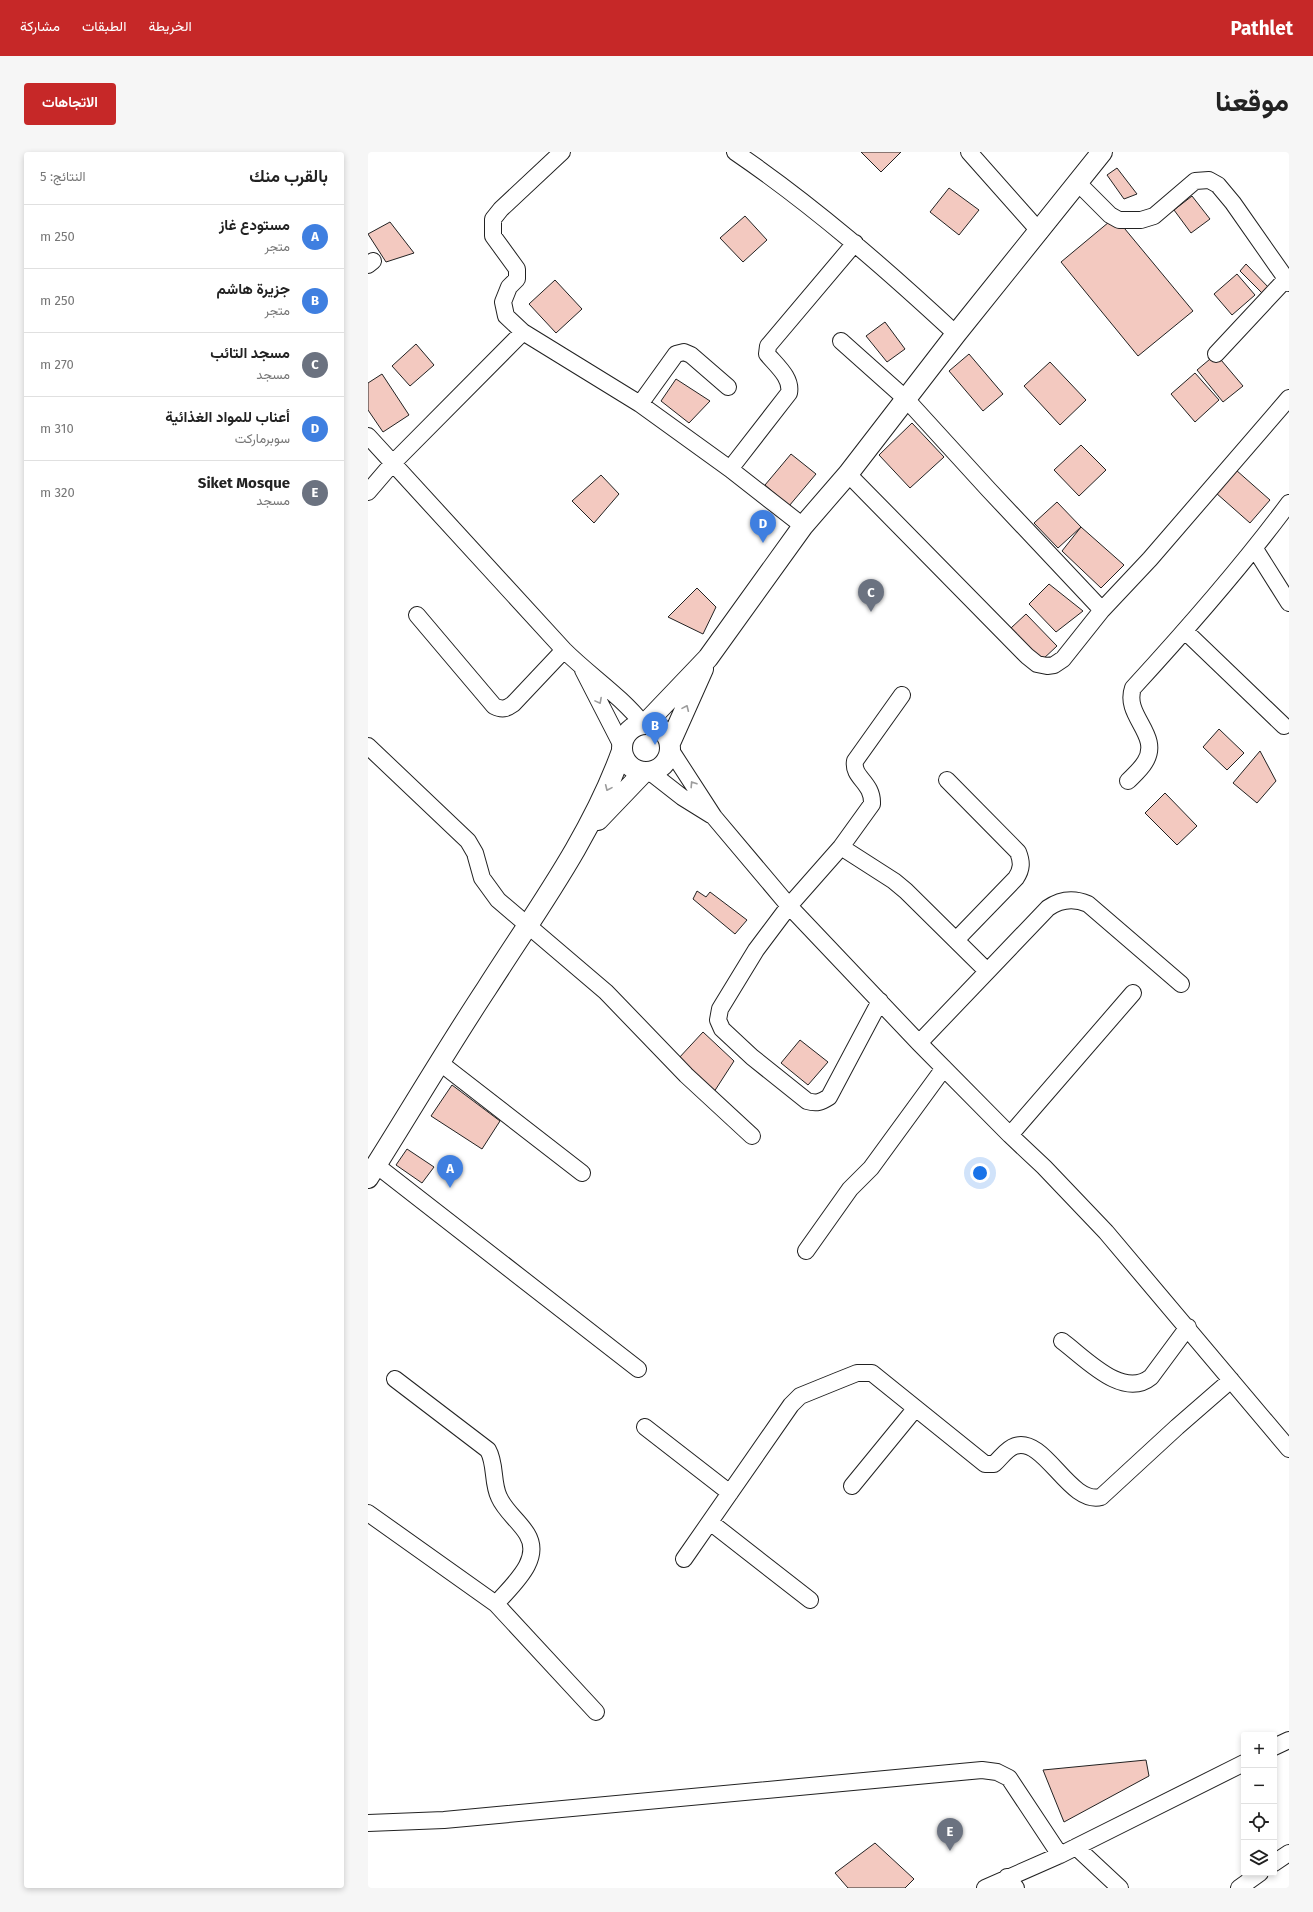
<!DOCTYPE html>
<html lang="ar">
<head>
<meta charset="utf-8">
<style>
  body { margin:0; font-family:"Fira Sans",Vazirmatn,sans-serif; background:#f6f6f6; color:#222; direction:rtl }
  .controls { position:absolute; right:12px; bottom:12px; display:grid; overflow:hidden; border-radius:4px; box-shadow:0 2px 6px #0003 }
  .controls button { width:36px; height:36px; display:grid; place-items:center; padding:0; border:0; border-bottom:1px solid #e0e0e0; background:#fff; color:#222; font:20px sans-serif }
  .you { position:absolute; left:612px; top:1021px; width:14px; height:14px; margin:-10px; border:3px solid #fff; border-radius:50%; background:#1a73e8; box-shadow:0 0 0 6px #1a73e833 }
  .badge { display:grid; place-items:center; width:26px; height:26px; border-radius:50%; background:#c62828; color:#fff; font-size:13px; font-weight:700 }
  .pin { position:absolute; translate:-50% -33px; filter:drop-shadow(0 1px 2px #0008) }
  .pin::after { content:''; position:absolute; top:21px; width:14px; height:12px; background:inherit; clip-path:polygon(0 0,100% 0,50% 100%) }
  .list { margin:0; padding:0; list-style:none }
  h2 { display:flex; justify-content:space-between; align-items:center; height:52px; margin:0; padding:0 16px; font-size:17px }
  h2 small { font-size:13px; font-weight:400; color:#767676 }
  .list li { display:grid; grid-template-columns:26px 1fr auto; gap:12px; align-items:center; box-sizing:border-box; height:64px; padding:0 16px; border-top:1px solid #e0e0e0 }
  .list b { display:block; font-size:15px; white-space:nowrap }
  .list p { margin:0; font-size:13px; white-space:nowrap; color:#767676 }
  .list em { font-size:13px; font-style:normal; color:#767676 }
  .icon { flex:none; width:22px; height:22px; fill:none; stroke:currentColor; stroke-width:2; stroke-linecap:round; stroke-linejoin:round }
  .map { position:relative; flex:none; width:921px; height:1736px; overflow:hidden; direction:ltr; border-radius:4px }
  header { display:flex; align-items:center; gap:24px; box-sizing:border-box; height:56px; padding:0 20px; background:#c62828; color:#fff }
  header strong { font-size:19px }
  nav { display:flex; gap:22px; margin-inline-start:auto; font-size:14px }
  .intro { display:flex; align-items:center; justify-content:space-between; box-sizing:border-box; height:96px; padding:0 24px }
  h1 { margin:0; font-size:28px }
  .button { padding:10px 18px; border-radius:4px; background:#c62828; color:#fff; font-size:14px; font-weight:700 }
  main { display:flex; gap:24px; padding:0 24px }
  aside { flex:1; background:#fff; border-radius:4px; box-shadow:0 2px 6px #0003 }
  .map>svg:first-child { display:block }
  .building { fill:#f3c9c0; stroke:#222 }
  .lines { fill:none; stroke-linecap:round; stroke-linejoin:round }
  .minor-casing { stroke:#222; stroke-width:18 }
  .major-casing { stroke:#222; stroke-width:22 }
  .minor { stroke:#fff; stroke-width:16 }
  .major { stroke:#fff; stroke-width:20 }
  .oneway { stroke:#9c9c9c }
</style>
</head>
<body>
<header>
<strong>Pathlet</strong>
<nav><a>الخريطة</a><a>الطبقات</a><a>مشاركة</a></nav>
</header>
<div class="intro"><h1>موقعنا</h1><a class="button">الاتجاهات</a></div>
<main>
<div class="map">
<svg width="921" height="1736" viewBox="0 0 921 1736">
  <rect width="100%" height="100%" fill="#fff"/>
  <path class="building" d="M493,0H533L513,20Z
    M749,16L769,42L756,47L739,23Z
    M581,36L611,58L591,83L562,60Z
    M824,44L842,67L823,81L806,58Z
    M377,64L399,88L375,110L352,86Z
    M747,65L825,159L770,204L693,110Z
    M22,70L46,101L18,110L0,82Z
    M878,112L902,137L896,143L872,119Z
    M869,122L887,143L864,163L846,142Z
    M187,128L214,157L188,181L161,152Z
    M517,170L537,197L519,210L498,184Z
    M48,192L66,213L42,234L24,214Z
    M601,202L635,242L615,259L581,219Z
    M848,202L875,234L855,250L829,218Z
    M682,210L718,248L692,273L656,234Z
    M827,221L851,248L827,270L803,242Z
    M14,222L41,263L15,280L0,258V231Z
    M308,227L342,249L321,271L293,249Z
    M544,271L576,305L542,336L511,303Z
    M713,293L738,318L711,344L686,318Z
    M423,302L448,322L421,354L397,333Z
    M868,318L902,348L882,371L848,341Z
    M233,323L251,342L226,371L204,349Z
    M689,350L713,375L690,396L666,371Z
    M713,375L756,413L733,436L694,399Z
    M681,432L715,459L688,480L661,452Z
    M329,436L348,455L335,482L300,465Z
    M658,462L689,494L674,508L643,476Z
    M851,577L876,601L859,618L835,595Z
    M892,599L908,629L889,651L865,631Z
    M797,641L829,674L809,693L777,661Z
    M329,739L338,745L342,740L379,768L367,782L325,747Z
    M335,880L366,909L344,943L310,907Z
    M432,888L460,910L440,933L413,911Z
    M84,933L132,969L114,997L63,964Z
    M39,997L66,1015L54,1031L28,1013Z
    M778,1608L781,1624L696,1670L675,1618Z
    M507,1691L546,1727L537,1736H480L467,1721Z"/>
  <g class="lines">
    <defs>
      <path id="minor" d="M194,0L133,57L125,67V84L149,117V127L141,135L135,150L138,164L155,180L272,252L362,317L435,374
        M367,0C446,54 518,117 588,182
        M601,0L672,80
        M710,31L742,63L751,68H773L786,64L827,29L841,28L850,33L865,51L921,131
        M0,113L5,109
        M473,189L538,247L621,338L734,458
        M848,202L918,127
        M272,252L308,202L316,200L323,203L360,235
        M0,284L196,498C222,524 252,543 275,572
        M362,317L421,241C424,226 409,214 399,202L400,194L487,91
        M480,322L659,504L669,512L679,514L686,513L695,507L734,458L782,407L921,246
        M0,340L24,312L155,180
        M887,397L921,451
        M49,463L126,554C134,558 138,557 145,552L196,498
        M817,479L916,574
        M215,518L254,594
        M0,594L100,689L107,701L114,726L130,748L238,840L318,923L384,984
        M302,597L346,665L421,754L551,891L642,983L676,1015L738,1080L921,1297
        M282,620L314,645L343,663
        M579,628L650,700C654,710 654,717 648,726L588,788
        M760,629C766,623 773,617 777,610C794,583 755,564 765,536C820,476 873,416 921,351
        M473,695L526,729L538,739L619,819
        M512,849L461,945C453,950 449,952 439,949L384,905L354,877L350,868L352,857L388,798L421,754L473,695L504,652C505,630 484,626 487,609L534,543
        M551,891L680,756C693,747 706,746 720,752L813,832
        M71,910L214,1021
        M642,983L765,841
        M8,1013L270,1217
        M438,1099L482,1037L503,1016L576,916
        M694,1189C717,1206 755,1248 783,1225L820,1175
        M27,1227L120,1298C128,1312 124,1331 131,1345C137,1359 151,1369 159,1382C175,1408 144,1433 128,1452
        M277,1275L362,1341
        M484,1334L547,1257
        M0,1361L128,1452L228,1560
        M342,1370L442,1448
        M316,1407L423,1253L432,1244L469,1229L489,1221H504L617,1312H626C633,1306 638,1297 647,1294C677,1284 701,1353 733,1345L809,1275L863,1228
        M906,1595L921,1588
        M0,1671L76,1668L614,1618L629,1620L641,1626L692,1703
        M708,1695L752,1736
        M906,1711L921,1701
        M639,1725L648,1736
        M617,1736L692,1703L876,1611
        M871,1736L892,1721"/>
      <path id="major" d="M277,572L340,506L435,374L480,322L588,182L734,0
        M254 596a24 24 0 1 1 48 0a24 24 0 1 1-48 0Z
        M302,591L335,517
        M230,668L276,620
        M0,1026C40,963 78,898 119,836C168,759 223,685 254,599"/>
    </defs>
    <use href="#minor" class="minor-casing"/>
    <use href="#major" class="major-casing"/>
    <use href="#minor" class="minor"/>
    <use href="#major" class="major"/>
  </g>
  <defs><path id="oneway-chevron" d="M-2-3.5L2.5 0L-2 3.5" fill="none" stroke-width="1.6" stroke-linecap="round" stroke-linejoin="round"/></defs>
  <g class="oneway">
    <use href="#oneway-chevron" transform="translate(231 549) rotate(62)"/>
    <use href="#oneway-chevron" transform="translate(318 556) rotate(-66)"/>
    <use href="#oneway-chevron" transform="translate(325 632) rotate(-123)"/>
    <use href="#oneway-chevron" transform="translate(240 636) rotate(114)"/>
  </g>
</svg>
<div class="controls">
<button>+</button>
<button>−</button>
<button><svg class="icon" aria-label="locate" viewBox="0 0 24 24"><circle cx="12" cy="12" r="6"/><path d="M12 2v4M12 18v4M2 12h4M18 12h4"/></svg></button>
<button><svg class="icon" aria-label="layers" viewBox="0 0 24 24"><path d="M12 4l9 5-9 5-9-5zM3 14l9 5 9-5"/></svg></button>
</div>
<div class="you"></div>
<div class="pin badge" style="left:82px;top:1036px;background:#3f7fe0">A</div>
<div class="pin badge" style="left:287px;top:593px;background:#3f7fe0">B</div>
<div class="pin badge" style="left:503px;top:460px;background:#6b7280">C</div>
<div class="pin badge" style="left:395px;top:391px;background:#3f7fe0">D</div>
<div class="pin badge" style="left:582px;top:1699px;background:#6b7280">E</div>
</div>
<aside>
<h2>بالقرب منك<small>النتائج: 5</small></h2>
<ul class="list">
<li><span class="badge" style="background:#3f7fe0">A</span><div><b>مستودع غاز</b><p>متجر</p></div><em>250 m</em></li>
<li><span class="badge" style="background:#3f7fe0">B</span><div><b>جزيرة هاشم</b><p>متجر</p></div><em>250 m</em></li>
<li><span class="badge" style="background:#6b7280">C</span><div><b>مسجد التائب</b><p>مسجد</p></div><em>270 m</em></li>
<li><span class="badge" style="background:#3f7fe0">D</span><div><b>أعناب للمواد الغذائية</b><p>سوبرماركت</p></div><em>310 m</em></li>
<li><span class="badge" style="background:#6b7280">E</span><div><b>Siket Mosque</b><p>مسجد</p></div><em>320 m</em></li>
</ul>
</aside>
</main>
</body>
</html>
